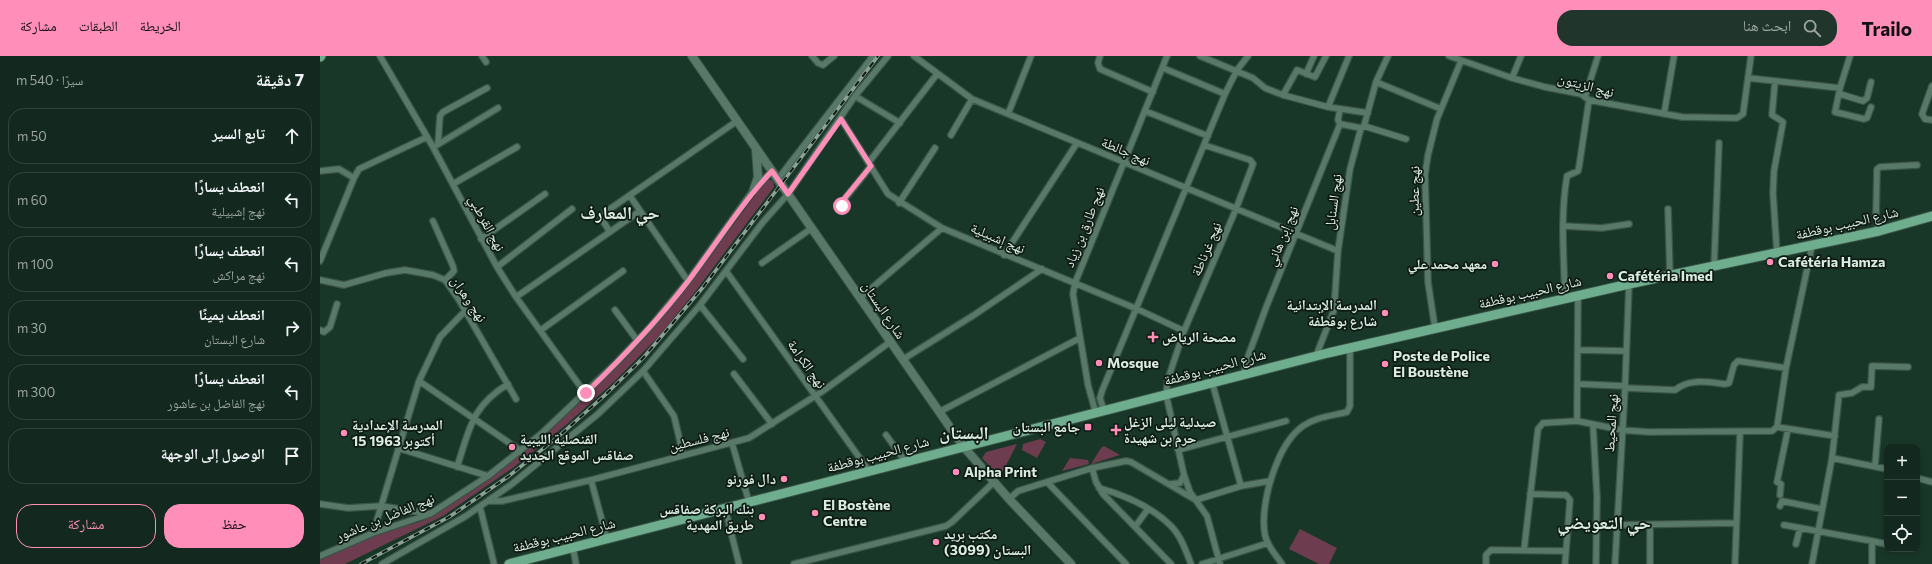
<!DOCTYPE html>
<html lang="ar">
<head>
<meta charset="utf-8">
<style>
  body { margin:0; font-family:Commissioner,"Noto Naskh Arabic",sans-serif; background:#20352c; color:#f1f3f6; direction:rtl }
  .controls { position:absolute; right:12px; bottom:12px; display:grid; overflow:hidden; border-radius:8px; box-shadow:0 2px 6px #0003 }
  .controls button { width:36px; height:36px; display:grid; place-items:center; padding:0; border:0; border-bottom:1px solid #32453d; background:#13291f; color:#f1f3f6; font:20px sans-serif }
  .stop { position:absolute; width:12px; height:12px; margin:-9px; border:3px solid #ff8eb9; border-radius:50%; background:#fff }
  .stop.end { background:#ff8eb9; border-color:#fff; box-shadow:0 1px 4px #0008 }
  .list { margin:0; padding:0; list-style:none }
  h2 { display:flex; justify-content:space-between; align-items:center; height:52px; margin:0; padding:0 16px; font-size:17px }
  h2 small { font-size:13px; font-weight:400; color:#9da6a4 }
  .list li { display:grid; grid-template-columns:26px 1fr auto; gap:12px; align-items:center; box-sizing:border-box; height:56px; margin:0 8px 8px; padding:0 8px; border:1px solid #32453d; border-radius:16px }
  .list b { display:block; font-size:15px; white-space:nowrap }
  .list p { margin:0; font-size:13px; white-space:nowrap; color:#9da6a4 }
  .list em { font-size:13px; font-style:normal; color:#9da6a4 }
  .actions { display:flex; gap:8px; padding:12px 16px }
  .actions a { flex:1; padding:9px 0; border:1px solid #ff8eb9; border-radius:16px; text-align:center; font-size:14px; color:#ff8eb9 }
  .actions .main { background:#ff8eb9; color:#111 }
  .icon { flex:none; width:22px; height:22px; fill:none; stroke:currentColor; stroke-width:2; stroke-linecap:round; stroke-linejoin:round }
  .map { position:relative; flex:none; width:1612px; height:508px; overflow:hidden; direction:ltr }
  header { display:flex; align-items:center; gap:24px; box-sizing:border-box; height:56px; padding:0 20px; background:#ff8eb9; color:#111 }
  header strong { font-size:19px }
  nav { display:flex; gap:22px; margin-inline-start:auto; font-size:14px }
  .search { width:280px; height:36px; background:#20352c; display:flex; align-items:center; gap:10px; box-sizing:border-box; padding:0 14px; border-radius:16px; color:#9da6a4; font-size:15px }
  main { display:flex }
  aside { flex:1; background:#13291f }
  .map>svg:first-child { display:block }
  .green { fill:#6d3c4e }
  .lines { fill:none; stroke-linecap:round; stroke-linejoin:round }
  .street-casing { stroke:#3a5447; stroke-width:8 }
  .secondary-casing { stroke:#3a5447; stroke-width:10 }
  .primary-casing { stroke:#3a5447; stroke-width:11 }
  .street { stroke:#597968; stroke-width:5.5 }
  .secondary { stroke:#597968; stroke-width:8 }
  .primary { stroke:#6eae8f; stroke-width:9 }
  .rail-casing { stroke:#8ca297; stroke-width:3.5 }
  .rail { stroke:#0e1b14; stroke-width:2; stroke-dasharray:6; stroke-linecap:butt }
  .route { stroke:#ff8eb9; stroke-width:5 }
  .poi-dot { fill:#ff8eb9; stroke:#0e1b14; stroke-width:1.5 }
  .labels { text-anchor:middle; stroke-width:3.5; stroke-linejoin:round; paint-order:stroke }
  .street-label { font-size:14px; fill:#dbece2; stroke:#0e1b14 }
  .poi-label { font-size:14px; font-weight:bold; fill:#dbece2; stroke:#0e1b14; text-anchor:start }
  .district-label { font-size:18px; font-weight:bold; fill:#dbece2; stroke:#0e1b14 }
</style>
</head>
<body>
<header>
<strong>Trailo</strong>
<div class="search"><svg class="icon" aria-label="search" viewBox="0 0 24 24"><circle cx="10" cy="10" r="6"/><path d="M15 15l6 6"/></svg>ابحث هنا</div>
<nav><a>الخريطة</a><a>الطبقات</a><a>مشاركة</a></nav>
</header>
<main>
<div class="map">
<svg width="1612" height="508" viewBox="0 0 1612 508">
  <rect width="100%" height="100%" fill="#193729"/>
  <path class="green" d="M447,123L453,125L454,131L375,236L339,280L294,326L247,368L194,411L123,460L25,508H0V503L41,484L102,465L118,457L161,429L215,387L271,336L326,279L366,233Z
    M720,383L726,386L717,402L702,394L703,388Z
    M697,388L680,421L662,402L666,396Z
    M784,390L800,399L771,408L781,392Z
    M750,402L768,404L769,408L742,415Z
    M980,473L1017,492L1009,508H999L969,493Z"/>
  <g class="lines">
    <defs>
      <path id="street" d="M60,0L113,91L177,211L196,241L265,337
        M162,0L166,6
        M492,0L498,7L503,9L514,0
        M594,0L652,43L1018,195
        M780,0L778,7L780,13L833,36
        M880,0L933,22L945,32L963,39L1008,51L1048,57
        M1129,0L1192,22L1225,31L1261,38L1269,44L1362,61L1417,62L1423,58L1431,0
        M843,12L905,38
        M986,18L994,0
        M1192,22L1201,0
        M1428,22L1520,32L1530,0
        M1455,25L1452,59L1463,66L1454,115L1453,137L1457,198
        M1056,26L1121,53
        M1612,30L1602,58L1605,63L1612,64
        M1520,32L1515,56L1544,63L1547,62L1551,51
        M1520,38L1543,45L1547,42L1551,26
        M963,39L977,14L995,21L1006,0
        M535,40L580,67
        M1265,41L1278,0
        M1008,51L1029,0
        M825,55L888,80
        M688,58L711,0
        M1344,58L1354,0
        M521,63L568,138L622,172L817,253L864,275
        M1020,68L1041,72
        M1044,70L1086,83
        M631,79L652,43
        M118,88L120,60L123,56L167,32
        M117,89L178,52
        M884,89L930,104L933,108L916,153L864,275L848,323L846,338L864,419L870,436L887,460L900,508
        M549,106L617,18
        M0,115L19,113L34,122
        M458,123L553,0
        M133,128L197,91
        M310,140L368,225
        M579,147L615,92
        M1348,153L1350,220
        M524,154L522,150L523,145L551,110
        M113,165L133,210L134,215L125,224
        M1244,170L1282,172L1309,168
        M1559,175L1556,160L1557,113L1560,111L1597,109
        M290,176L281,162L284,157L417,65
        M161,183L225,138
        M684,199L757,87
        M0,205L34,122L39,113L107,81
        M442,207L492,172
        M177,211L252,153
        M1394,211L1399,87
        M406,215L549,415
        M0,224L24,229L66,217L85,214L113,219L125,224L139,244L196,343
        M196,241L320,155
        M540,242L622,172
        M1245,243C1244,203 1240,160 1247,120L1258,115L1259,111L1269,44
        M380,249L423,303
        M295,254L317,284
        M1115,272L1108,226L1105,119L1108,99L1117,63L1141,5
        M0,274L4,276L10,271L17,248
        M221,274L303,215
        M1258,294L1306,295
        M996,300L1014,254L1018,195L1030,113L1041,72L1044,70L1056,26L1068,0
        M582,304L654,259L722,213
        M323,315L354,360L363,398
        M414,318L452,368
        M924,318L926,306L947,249L1020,68L1018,64L1020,53
        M99,325L201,395
        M892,326L921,430
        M1258,328L1305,330
        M1305,332L1355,334C1370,322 1387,326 1405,328L1409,327L1414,309L1418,305L1466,312
        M784,355L780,342L782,335L905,38L917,14L928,0
        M619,356L760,282
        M776,358L768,329L753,238L755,227L847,0
        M1257,365L1258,240
        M1273,369L1277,441L1276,508
        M1457,371L1466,312L1492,190
        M566,379L585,405
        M412,387L429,446
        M78,392L168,420
        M858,394L966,365
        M1512,402L1567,413
        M1555,410L1559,363
        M137,411C150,372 151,351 188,328
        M772,412L776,426L783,438L851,508
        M1597,422L1612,426
        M271,424L287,483
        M727,426L806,508
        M850,428L860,427L864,419
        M779,432C804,439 832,451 851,470C861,480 866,495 871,508
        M1210,438L1246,439L1250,444L1245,508
        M1460,439L1461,428L1457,426L1468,373
        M689,443L698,435L772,412L806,405L811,406L874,443
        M876,444L921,430L950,425
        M169,445H182L271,424L429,382L503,335L570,286
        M0,448L28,452L61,450L110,458
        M1460,450L1462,445L1501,453
        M160,451L174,508
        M405,452L419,508
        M1296,469L1415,467
        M1464,469L1552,485V508
        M815,471L828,453
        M53,477L99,325L120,281L145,255
        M1552,485L1566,488
        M1476,488L1480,472
        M253,492L256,508
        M1204,494L1218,373L1223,367L1257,365L1302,374L1328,376L1452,375L1457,371L1515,380
        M0,500L53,477L110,458L168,420L221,378L295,308L331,270L368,225L434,133L452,115
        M62,508L146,460L192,428L278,358L323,315L380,249L443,166L468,138L535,40L568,0
        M474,508L626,470L632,466L674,426
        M882,508L948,487
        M962,508C956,499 947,490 945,479C939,449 957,388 983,370C996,361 1011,360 1027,356L1030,350V291
        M1166,508V499L1171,494L1246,495
        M1295,508L1305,332L1309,228
        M1330,508V469
        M1415,508L1420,377
        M1492,508L1512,402L1519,339L1532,337L1542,331H1551L1552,310L1588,311"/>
      <path id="secondary" d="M372,0L643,390L689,443L751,508
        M434,133L438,121L436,94"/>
      <path id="primary" d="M0,1L1,0
        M189,508L1008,297L1309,228L1559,175L1612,160"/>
    </defs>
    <use href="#street" class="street-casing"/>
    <use href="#secondary" class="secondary-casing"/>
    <use href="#primary" class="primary-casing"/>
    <use href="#street" class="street"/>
    <use href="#secondary" class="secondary"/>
    <use href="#primary" class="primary"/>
    <defs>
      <path id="rail" d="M41,508L129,461L189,420L239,380L285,339L324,301L384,230L558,0"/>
    </defs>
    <use href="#rail" class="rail-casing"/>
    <use href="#rail" class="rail"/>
  </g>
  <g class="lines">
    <path class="route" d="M266,337C302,302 338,265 369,224C396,188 421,148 452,115L468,138L521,63L551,110L523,144L522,150"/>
  </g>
  <g class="poi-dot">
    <circle cx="1450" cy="206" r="4"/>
    <circle cx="1175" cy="208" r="4"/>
    <circle cx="1290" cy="220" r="4"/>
    <circle cx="1065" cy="257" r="4"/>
    <path d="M831 275h4v4h4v4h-4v4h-4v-4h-4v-4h4z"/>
    <circle cx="779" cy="307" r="4"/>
    <circle cx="1065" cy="308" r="4"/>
    <rect x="764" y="367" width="8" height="8" rx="2"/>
    <path d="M794 368h4v4h4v4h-4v4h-4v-4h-4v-4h4z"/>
    <circle cx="24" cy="377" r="4"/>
    <circle cx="192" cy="391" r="4"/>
    <circle cx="636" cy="416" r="4"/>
    <circle cx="464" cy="423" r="4"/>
    <circle cx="495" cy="457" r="4"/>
    <circle cx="442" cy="461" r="4"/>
    <circle cx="616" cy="486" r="4"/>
  </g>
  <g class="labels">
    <g class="street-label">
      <text transform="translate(1266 29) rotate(15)" y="5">نهج الزيتون</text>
      <text transform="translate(806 95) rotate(23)" y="5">نهج جالطة</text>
      <text transform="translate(1094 135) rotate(-89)" y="5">نهج عطين</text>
      <text transform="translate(1013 146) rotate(-82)" y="5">نهج السنابل</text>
      <text transform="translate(167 167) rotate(62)" y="5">نهج القرطبي</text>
      <text transform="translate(1527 167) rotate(-13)" y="5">شارع الحبيب بوقطفة</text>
      <text transform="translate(764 171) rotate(-68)" y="5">نهج طارق بن زياد</text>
      <text transform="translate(962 180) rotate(-68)" y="5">نهج إبن هاني</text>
      <text transform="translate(678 182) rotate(23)" y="5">نهج إشبيلية</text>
      <text transform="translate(886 193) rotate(-67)" y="5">نهج غرناطة</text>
      <text transform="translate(1210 236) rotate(-13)" y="5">شارع الحبيب بوقطفة</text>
      <text transform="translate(149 243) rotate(56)" y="5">نهج وهران</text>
      <text transform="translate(564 254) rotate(56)" y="5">شارع البستان</text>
      <text transform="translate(487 308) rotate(55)" y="5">نهج الكرامة</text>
      <text transform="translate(895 311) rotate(-15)" y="5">شارع الحبيب بوقطفة</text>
      <text transform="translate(1291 367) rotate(-86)" y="5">نهج المحيط</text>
      <text transform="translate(379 383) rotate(-14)" y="5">نهج فلسطين</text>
      <text transform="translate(558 398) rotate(-15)" y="5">شارع الحبيب بوقطفة</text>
      <text transform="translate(65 461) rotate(-22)" y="5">نهج الفاضل بن عاشور</text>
      <text transform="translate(244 479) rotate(-14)" y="5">شارع الحبيب بوقطفة</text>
    </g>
    <g class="poi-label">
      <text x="1458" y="211">Cafétéria Hamza</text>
      <text x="1167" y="213" text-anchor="end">معهد محمد علي</text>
      <text x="1298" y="225">Cafétéria Imed</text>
      <text x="1057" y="254" text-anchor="end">المدرسة الإبتدائية<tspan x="1057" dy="16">شارع بوقطفة</tspan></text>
      <text x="842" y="286">مصحة الرياض</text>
      <text x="1073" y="305">Poste de Police<tspan x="1073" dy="16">El Boustène</tspan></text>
      <text x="787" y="312">Mosque</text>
      <text x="804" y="371">صيدلية ليلى الزغل<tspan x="804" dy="16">حرم بن شهيدة</tspan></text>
      <text x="32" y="374">المدرسة الإعدادية<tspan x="32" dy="16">15 أكتوبر 1963</tspan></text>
      <text x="760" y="376" text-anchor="end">جامع البستان</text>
      <text x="200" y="388">القنصلية الليبية<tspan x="200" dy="16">صفاقس الموقع الجديد</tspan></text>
      <text x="644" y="421">Alpha Print</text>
      <text x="456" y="428" text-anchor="end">دال فورنو</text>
      <text x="503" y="454">El Bostène<tspan x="503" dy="16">Centre</tspan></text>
      <text x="434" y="458" text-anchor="end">بنك البركة صفاقس<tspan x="434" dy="16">طريق المهدية</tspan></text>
      <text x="624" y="483">مكتب بريد<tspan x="624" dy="16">البستان (3099)</tspan></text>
    </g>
    <g class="district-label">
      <text x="300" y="163">حي المعارف</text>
      <text x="644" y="383">البستان</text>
      <text x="1284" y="473">حي التعويضي</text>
    </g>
  </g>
</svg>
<div class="controls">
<button>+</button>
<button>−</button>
<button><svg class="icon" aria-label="locate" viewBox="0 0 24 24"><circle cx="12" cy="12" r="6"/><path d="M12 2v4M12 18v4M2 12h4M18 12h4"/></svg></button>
</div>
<div class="stop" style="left:522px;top:150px"></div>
<div class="stop end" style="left:266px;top:337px"></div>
</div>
<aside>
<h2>7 دقيقة<small>سيرًا · 540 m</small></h2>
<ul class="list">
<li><svg class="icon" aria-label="ahead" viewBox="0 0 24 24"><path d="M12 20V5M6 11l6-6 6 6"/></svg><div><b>تابع السير</b></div><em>50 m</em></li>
<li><svg class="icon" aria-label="left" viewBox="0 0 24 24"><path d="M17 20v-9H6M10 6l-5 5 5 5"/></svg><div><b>انعطف يسارًا</b><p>نهج إشبيلية</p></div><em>60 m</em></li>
<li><svg class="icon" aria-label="left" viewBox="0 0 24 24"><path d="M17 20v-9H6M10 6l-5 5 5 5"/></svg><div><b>انعطف يسارًا</b><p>نهج مراكش</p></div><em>100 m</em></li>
<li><svg class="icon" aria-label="right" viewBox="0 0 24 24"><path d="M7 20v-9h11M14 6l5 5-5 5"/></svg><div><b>انعطف يمينًا</b><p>شارع البستان</p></div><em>30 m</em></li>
<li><svg class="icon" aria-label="left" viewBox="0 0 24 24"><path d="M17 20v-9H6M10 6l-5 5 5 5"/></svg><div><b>انعطف يسارًا</b><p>نهج الفاضل بن عاشور</p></div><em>300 m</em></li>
<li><svg class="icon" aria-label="arrive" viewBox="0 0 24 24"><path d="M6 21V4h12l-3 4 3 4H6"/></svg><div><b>الوصول إلى الوجهة</b></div></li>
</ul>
<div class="actions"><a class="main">حفظ</a><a>مشاركة</a></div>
</aside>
</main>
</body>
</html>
